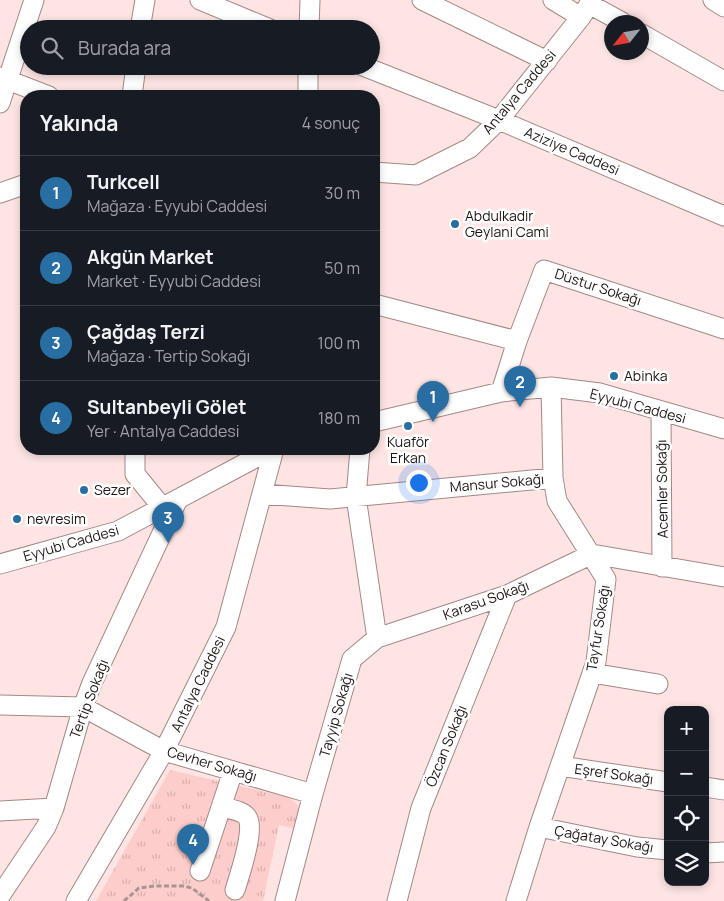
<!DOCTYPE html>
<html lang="tr">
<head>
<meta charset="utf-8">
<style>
  body { margin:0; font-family:Manrope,sans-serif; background:#20242c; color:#f1f3f6 }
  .controls { position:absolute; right:15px; bottom:15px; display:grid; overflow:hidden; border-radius:10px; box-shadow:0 2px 8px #0003 }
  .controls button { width:45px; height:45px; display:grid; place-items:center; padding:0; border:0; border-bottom:1px solid #363941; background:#171b24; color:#f1f3f6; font:25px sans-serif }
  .compass { position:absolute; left:604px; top:15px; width:45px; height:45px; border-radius:50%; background:#171b24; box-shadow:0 2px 8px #0003; rotate:239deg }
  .you { position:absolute; left:418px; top:482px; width:18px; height:18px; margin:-12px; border:4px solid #fff; border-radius:50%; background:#1a73e8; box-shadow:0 0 0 8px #1a73e833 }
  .badge { display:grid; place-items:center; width:32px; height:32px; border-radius:50%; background:#296ea3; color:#fff; font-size:16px; font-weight:700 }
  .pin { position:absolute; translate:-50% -41px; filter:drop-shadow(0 1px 2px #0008) }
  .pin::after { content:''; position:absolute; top:26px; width:18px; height:15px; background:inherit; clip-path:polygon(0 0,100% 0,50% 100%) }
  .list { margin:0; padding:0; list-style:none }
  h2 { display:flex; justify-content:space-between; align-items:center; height:65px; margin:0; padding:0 20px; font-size:21px }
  h2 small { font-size:16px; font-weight:400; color:#9ea1a6 }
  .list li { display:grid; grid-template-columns:32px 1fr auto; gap:15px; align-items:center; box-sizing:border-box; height:75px; padding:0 20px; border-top:1px solid #363941 }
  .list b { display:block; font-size:19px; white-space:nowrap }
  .list p { margin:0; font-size:16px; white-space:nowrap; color:#9ea1a6 }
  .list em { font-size:16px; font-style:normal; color:#9ea1a6 }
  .icon { flex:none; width:28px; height:28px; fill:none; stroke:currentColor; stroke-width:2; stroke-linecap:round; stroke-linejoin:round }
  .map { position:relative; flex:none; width:724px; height:901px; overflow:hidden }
  .search { position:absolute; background:#171b24; box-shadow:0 2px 8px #0003; left:20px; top:20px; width:360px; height:55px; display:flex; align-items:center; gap:12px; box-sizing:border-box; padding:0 18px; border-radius:28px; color:#9ea1a6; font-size:19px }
  .panel { position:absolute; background:#171b24; box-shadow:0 2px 8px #0003; left:20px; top:90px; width:360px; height:365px; border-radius:20px }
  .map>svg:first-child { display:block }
  .park { fill:url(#park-tufts) }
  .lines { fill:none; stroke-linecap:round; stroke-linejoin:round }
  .minor-casing { stroke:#a58886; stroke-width:21 }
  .path { stroke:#a89493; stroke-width:3; stroke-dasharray:5 2.5; stroke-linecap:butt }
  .minor { stroke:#fff; stroke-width:19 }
  .poi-dot { fill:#296ea3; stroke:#fff; stroke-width:2 }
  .labels { text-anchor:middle; stroke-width:5; stroke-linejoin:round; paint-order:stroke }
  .street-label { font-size:14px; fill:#1f1414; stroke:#fff }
  .poi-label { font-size:14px; fill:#1f1414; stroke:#fff; text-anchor:start }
</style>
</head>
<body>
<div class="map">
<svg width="724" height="901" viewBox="0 0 724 901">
  <defs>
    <pattern id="park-tufts" width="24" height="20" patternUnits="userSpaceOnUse" patternTransform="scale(1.25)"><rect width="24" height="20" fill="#fccdca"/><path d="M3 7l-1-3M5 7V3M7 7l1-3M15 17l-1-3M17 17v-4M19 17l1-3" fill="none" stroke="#d8afad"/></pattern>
  </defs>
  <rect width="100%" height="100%" fill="#fee5e3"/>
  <path class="park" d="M170,770L287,797C304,805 299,814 296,829L279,825L263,901H96Z"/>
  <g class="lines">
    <defs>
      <path id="minor" d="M200,0L270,29
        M422,0L547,61
        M553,0L581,17
        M713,0L724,7
        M589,4L622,22
        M140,29L145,0
        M309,29L310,0
        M642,34L724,81
        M308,66V96
        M363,66L499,120L724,216
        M0,77L49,96
        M132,96L136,66
        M0,103L34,0
        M374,172L416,175L470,148L499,120L581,17L592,0
        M0,193L26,184
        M374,304L517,341
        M501,392L517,341L544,270L724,329
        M661,412L662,567
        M374,422L501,392L551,387L600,393L724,429
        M135,449V474L162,507
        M262,494L330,499L553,478
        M0,564L118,531L272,449
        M377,638L507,595L592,554L724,577
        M592,673L658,684
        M0,705L83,707L164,751L313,794
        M560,766L668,782
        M705,787L724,790
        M221,807C229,809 242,810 247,817C256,827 239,877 235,890
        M0,811L54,808
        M539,827L637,847L668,850
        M705,853L724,852
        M200,871L233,771
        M0,896L46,827L54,808L83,707L92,683L178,499
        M76,901L164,751L226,627L274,449
        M285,901L313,794L352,659L377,638L356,497L360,449
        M397,901L421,808L507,595
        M516,901L539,827L596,662L606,579L557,501L553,478L551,387"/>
    </defs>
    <use href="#minor" class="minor-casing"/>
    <path class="path" d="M124,901L139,888L154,886H183L192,888L209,901"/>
    <use href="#minor" class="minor"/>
  </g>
  <g class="poi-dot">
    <circle cx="455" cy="224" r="5"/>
    <circle cx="614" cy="376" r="5"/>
    <circle cx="408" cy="426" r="5"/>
    <circle cx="84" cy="490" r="5"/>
    <circle cx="17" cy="519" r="5"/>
  </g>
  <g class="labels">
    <g class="street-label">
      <text transform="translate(519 92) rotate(-50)" y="5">Antalya Caddesi</text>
      <text transform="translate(572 151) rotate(23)" y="5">Aziziye Caddesi</text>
      <text transform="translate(598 287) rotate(18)" y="5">Düstur Sokağı</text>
      <text transform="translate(638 406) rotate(15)" y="5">Eyyubi Caddesi</text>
      <text transform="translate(497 483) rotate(-5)" y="5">Mansur Sokağı</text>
      <text transform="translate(662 489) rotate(-91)" y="5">Acemler Sokağı</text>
      <text transform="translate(71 543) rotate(-16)" y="5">Eyyubi Caddesi</text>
      <text transform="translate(486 600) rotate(-20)" y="5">Karasu Sokağı</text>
      <text transform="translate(598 628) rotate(-81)" y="5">Tayfur Sokağı</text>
      <text transform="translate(198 684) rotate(-64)" y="5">Antalya Caddesi</text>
      <text transform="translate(89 699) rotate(-69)" y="5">Tertip Sokağı</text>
      <text transform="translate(336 715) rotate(-74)" y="5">Tayyip Sokağı</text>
      <text transform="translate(446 746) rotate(-68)" y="5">Özcan Sokağı</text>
      <text transform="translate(212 764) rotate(16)" y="5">Cevher Sokağı</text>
      <text transform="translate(614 774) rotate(8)" y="5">Eşref Sokağı</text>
      <text transform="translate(604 839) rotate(10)" y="5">Çağatay Sokağı</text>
    </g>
    <g class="poi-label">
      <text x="465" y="221">Abdulkadir<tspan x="465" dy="16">Geylani Cami</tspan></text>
      <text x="624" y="381">Abinka</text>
      <text x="408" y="447" text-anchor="middle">Kuaför<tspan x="408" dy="16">Erkan</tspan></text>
      <text x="94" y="495">Sezer</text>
      <text x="27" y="524">nevresim</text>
    </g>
  </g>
</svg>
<div class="controls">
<button>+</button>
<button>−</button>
<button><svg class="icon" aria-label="locate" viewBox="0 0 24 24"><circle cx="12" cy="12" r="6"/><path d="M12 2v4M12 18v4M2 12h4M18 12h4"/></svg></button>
<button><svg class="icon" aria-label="layers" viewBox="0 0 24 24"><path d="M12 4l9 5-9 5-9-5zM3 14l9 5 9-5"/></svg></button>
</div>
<svg class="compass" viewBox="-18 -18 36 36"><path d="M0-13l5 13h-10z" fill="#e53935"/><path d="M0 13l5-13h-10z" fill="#9ea1a6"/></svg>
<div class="you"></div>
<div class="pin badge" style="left:433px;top:422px">1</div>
<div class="pin badge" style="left:520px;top:407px">2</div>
<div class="pin badge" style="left:168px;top:543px">3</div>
<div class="pin badge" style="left:193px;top:865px">4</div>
<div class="search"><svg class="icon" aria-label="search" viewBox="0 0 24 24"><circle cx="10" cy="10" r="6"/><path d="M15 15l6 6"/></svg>Burada ara</div>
<section class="panel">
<h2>Yakında<small>4 sonuç</small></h2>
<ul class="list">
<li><span class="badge">1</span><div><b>Turkcell</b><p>Mağaza · Eyyubi Caddesi</p></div><em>30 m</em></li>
<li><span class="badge">2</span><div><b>Akgün Market</b><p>Market · Eyyubi Caddesi</p></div><em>50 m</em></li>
<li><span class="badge">3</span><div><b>Çağdaş Terzi</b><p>Mağaza · Tertip Sokağı</p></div><em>100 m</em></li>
<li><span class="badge">4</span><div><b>Sultanbeyli Gölet</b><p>Yer · Antalya Caddesi</p></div><em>180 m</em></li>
</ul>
</section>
</div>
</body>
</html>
